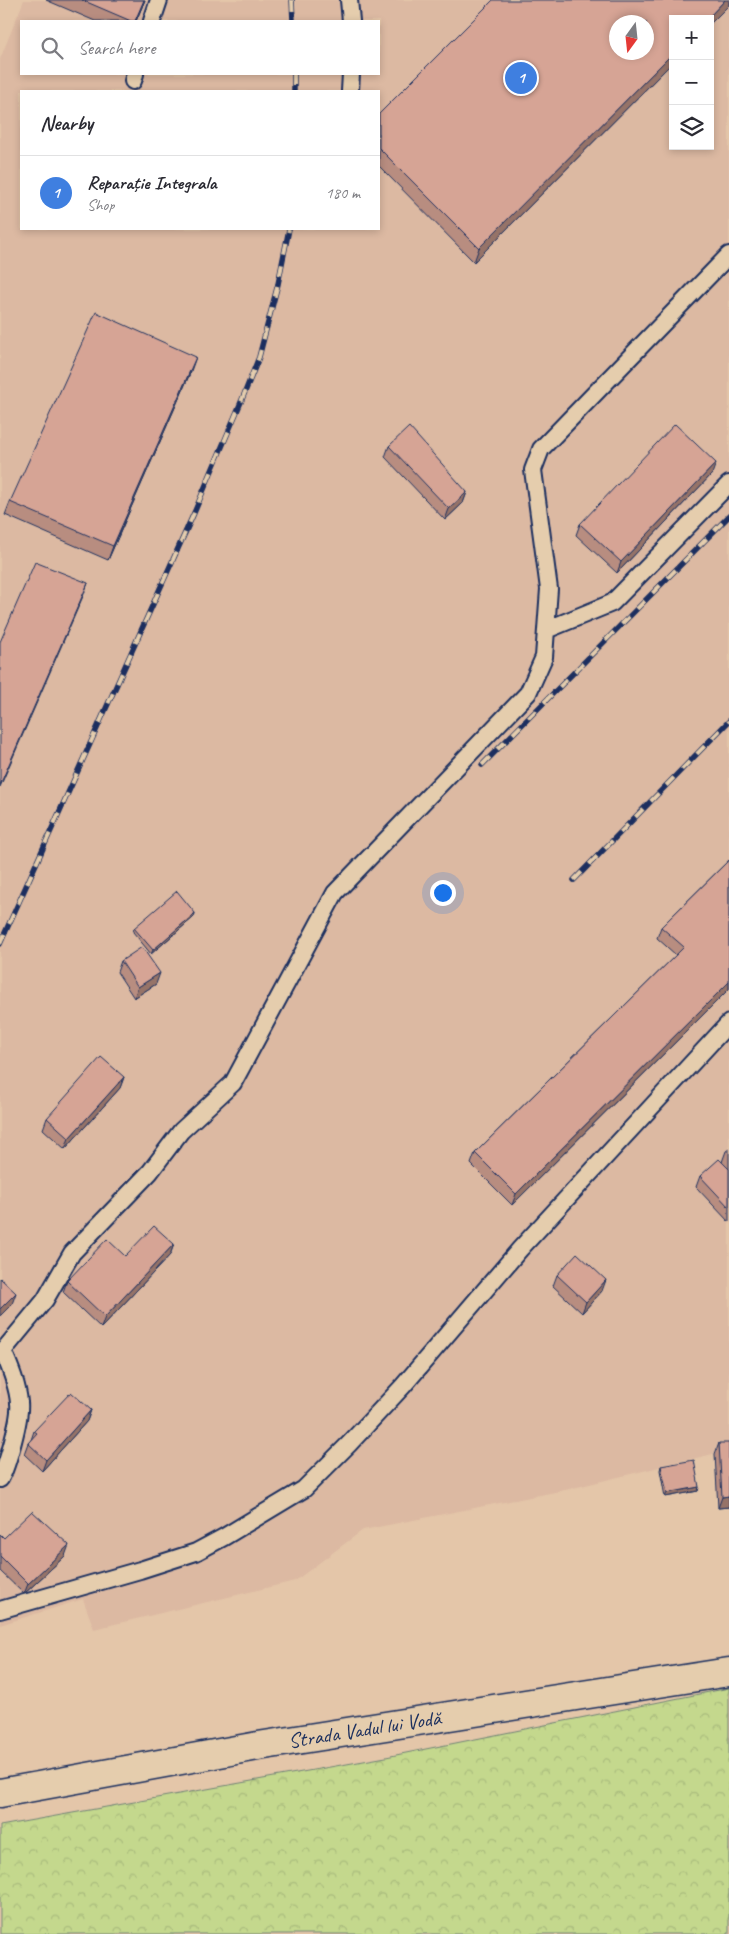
<!DOCTYPE html>
<html lang="en">
<head>
<meta charset="utf-8">
<style>
  body { margin:0; font-family:Caveat,sans-serif; background:#f2f2f3; color:#2b2b33 }
  .controls { position:absolute; right:15px; top:15px; display:grid; overflow:hidden; border-radius:0px; box-shadow:0 2px 8px #0003 }
  .controls button { width:45px; height:45px; display:grid; place-items:center; padding:0; border:0; border-bottom:1px solid #e1e1e2; background:#fff; color:#2b2b33; font:25px sans-serif }
  .compass { position:absolute; left:609px; top:15px; width:45px; height:45px; border-radius:50%; background:#fff; box-shadow:0 2px 8px #0003; rotate:195deg }
  .you { position:absolute; left:442px; top:892px; width:18px; height:18px; margin:-12px; border:4px solid #fff; border-radius:50%; background:#1a73e8; box-shadow:0 0 0 8px #1a73e833 }
  .badge { display:grid; place-items:center; width:32px; height:32px; border-radius:50%; background:#b45309; color:#fff; font-size:16px; font-weight:700 }
  .pin { position:absolute; translate:-50% -50%; border:2px solid #fff; box-shadow:0 1px 5px #0006 }
  .list { margin:0; padding:0; list-style:none }
  h2 { display:flex; justify-content:space-between; align-items:center; height:65px; margin:0; padding:0 20px; font-size:21px }
  h2 small { font-size:16px; font-weight:400; color:#7c7c81 }
  .list li { display:grid; grid-template-columns:32px 1fr auto; gap:15px; align-items:center; box-sizing:border-box; height:75px; padding:0 20px; border-top:1px solid #e1e1e2 }
  .list b { display:block; font-size:19px; white-space:nowrap }
  .list p { margin:0; font-size:16px; white-space:nowrap; color:#7c7c81 }
  .list em { font-size:16px; font-style:normal; color:#7c7c81 }
  .icon { flex:none; width:28px; height:28px; fill:none; stroke:currentColor; stroke-width:2; stroke-linecap:round; stroke-linejoin:round }
  .map { position:relative; flex:none; width:729px; height:1934px; overflow:hidden }
  .search { position:absolute; background:#fff; box-shadow:0 2px 8px #0003; left:20px; top:20px; width:360px; height:55px; display:flex; align-items:center; gap:12px; box-sizing:border-box; padding:0 18px; border-radius:0px; color:#7c7c81; font-size:19px }
  .panel { position:absolute; background:#fff; box-shadow:0 2px 8px #0003; left:20px; top:90px; width:360px; height:140px; border-radius:0px }
  .map>svg:first-child { display:block }
  .built { fill:#dcb9a2; fill-rule:evenodd }
  .forest { fill:url(#forest-crowns); stroke:#708476 }
  .lines { fill:none; stroke-linecap:round; stroke-linejoin:round }
  .service-casing { stroke:#1b2f5e; stroke-width:20 }
  .primary-casing { stroke:#1b2f5e; stroke-width:31 }
  .service { stroke:#e5cdad; stroke-width:16 }
  .primary { stroke:#e5cdad; stroke-width:28 }
  .rail-casing { stroke:#1b2f5e; stroke-width:5.5 }
  .rail { stroke:#e5cdad; stroke-width:4; stroke-dasharray:11; stroke-linecap:butt }
  .wall { fill:#b88d80; stroke:#1b2f5e }
  .shaded-wall { fill:#967368; stroke:#1b2f5e }
  .building { fill:#d6a495; stroke:#1b2f5e; fill-rule:evenodd }
  .labels { text-anchor:middle; stroke-width:4; stroke-linejoin:round; paint-order:stroke }
  .street-label { font-size:21px; fill:#1b2f5e; stroke:#e5cdad }
</style>
</head>
<body>
<div class="map">
<svg width="729" height="1934" viewBox="0 0 729 1934">
  <defs>
    <pattern id="forest-crowns" width="20" height="18" patternUnits="userSpaceOnUse" patternTransform="scale(1.25)"><rect width="20" height="18" fill="#c4d88d"/><path d="M2 6a3 3 0 1 1 6 0M12 15a3 3 0 1 1 6 0" fill="none" stroke="#a8ba7c"/></pattern>
  </defs>
  <rect width="100%" height="100%" fill="#e4c6a9"/>
  <filter id="ink" filterUnits="userSpaceOnUse"><feTurbulence type="fractalNoise" baseFrequency=".02" numOctaves="2"/><feDisplacementMap in="SourceGraphic" scale="10" xChannelSelector="R" yChannelSelector="G"/><feConvolveMatrix kernelMatrix="1 2 1 2 8 2 1 2 1" color-interpolation-filters="sRGB"/></filter>
  <g filter="url(#ink)">
    <path class="built" d="M24,0H729V1450L565,1490L363,1530L295,1581L94,1629L83,1599L0,1625V59ZM673,19H710V146H673ZM21,21H379V74H21ZM616,22H646V52H616ZM21,91H379V229H21Z"/>
    <path class="forest" d="M729,1688V1934H0V1826L386,1757Z"/>
    <g class="lines">
      <defs>
        <path id="service" d="M349,0L351,21
          M152,21L159,0
          M133,81L135,74
          M350,91L351,74
          M546,630L612,603L729,484
          M0,1479C7,1467 21,1417 19,1403C18,1386 10,1367 3,1351L45,1300L72,1253L150,1172L181,1131L233,1083L335,893L528,693L544,657L549,589L533,470L541,449L729,255
          M0,1610L140,1570L196,1552L224,1537L304,1489L349,1444L403,1386L520,1249L729,1023"/>
        <g id="primary">
          <path id="s1" d="M0,1793L258,1746L729,1672"/>
        </g>
      </defs>
      <use href="#service" class="service-casing"/>
      <use href="#primary" class="primary-casing"/>
      <use href="#service" class="service"/>
      <use href="#primary" class="primary"/>
      <defs>
        <path id="rail" d="M292,0L293,21
          M294,74V91
          M482,765L729,516
          M574,880L729,721
          M0,944L194,513L241,402L259,357L278,284L289,229"/>
      </defs>
      <use href="#rail" class="rail-casing"/>
      <use href="#rail" class="rail"/>
    </g>
    <path class="wall" d="M46,0H145L136,21H95Z
      M729,0V5L710,24L673,19V62L474,262L379,166V114Z
      M191,371L108,560L5,515L10,502Z
      M389,446L467,492L463,503L445,520L385,457Z
      M712,474L617,573L576,535L580,524Z
      M729,860V989L512,1205L471,1164L475,1153L676,955L657,938L661,927Z
      M195,913L194,917L151,954L133,932L134,928Z
      M121,961L156,984L134,998L117,972Z
      M124,1077L120,1088L65,1149L43,1129L47,1118Z
      M729,1149V1222L696,1187L700,1176L722,1162L726,1151Z
      M174,1244L170,1255L101,1328L63,1292L67,1281L125,1256Z
      M557,1275L602,1291L582,1313L553,1286Z
      M91,1410L87,1421L42,1471L24,1454L28,1443L31,1440L34,1431Z
      M719,1443L729,1507L718,1508L715,1454Z
      M661,1466L699,1487L698,1491L665,1497L660,1470Z
      M0,1534L4,1538L65,1556L24,1594L0,1571Z"/>
    <path class="shaded-wall" d="M144,0H145L136,21H135Z
      M725,0H729V5L710,24V19H707Z
      M673,53V62L474,262L479,248Z
      M196,357L191,371L108,560L113,546Z
      M716,463L712,474L617,573L621,562Z
      M467,492L463,503L445,520L449,509Z
      M88,583L84,594L0,787V785Z
      M195,913L194,917L151,954L153,950Z
      M160,973L156,984L134,998L138,987Z
      M729,982V989L512,1205L516,1194Z
      M124,1077L120,1088L65,1149L69,1138Z
      M174,1244L170,1255L101,1328L105,1317Z
      M606,1280L602,1291L582,1313L586,1302Z
      M16,1293L12,1304L0,1316V1309Z
      M91,1410L87,1421L42,1471L46,1460Z
      M699,1487L698,1491L665,1497L667,1493Z
      M729,1496V1507L718,1508L722,1497Z
      M69,1545L65,1556L24,1594L28,1584Z"/>
    <path class="building" d="M82,0H144L135,21H131Z
      M493,0H725L707,19H673V53L479,248L379,148V114ZM616,22H646V52H616Z
      M96,312L196,357L113,546L10,502Z
      M675,424L716,463L621,562L580,524Z
      M409,427L467,492L449,509L389,446Z
      M35,562L88,583L0,785V642Z
      M729,860V982L516,1194L475,1153L684,947L661,927Z
      M177,891L195,913L153,950L134,928Z
      M142,947L160,973L138,987L121,961Z
      M101,1057L124,1077L69,1138L47,1118Z
      M719,1159L729,1169V1207L700,1176Z
      M154,1226L174,1244L105,1317L67,1281L107,1239L125,1256Z
      M577,1253L606,1280L586,1302L557,1275Z
      M0,1278L16,1293L0,1309Z
      M71,1392L91,1410L46,1460L28,1443L37,1433L34,1431Z
      M719,1443H729V1496L722,1497Z
      M694,1460L699,1487L667,1493L661,1466Z
      M32,1511L69,1545L28,1584L0,1556V1534L4,1538Z"/>
  </g>
  <g class="labels">
    <g class="street-label">
      <text dy="7" stroke="none"><textPath href="#s1" startOffset="370">Strada Vadul lui Vodă</textPath></text>
    </g>
  </g>
</svg>
<div class="controls">
<button>+</button>
<button>−</button>
<button><svg class="icon" aria-label="layers" viewBox="0 0 24 24"><path d="M12 4l9 5-9 5-9-5zM3 14l9 5 9-5"/></svg></button>
</div>
<svg class="compass" viewBox="-18 -18 36 36"><path d="M0-13l5 13h-10z" fill="#e53935"/><path d="M0 13l5-13h-10z" fill="#7c7c81"/></svg>
<div class="you"></div>
<div class="pin badge" style="left:521px;top:78px;background:#3f7fe0">1</div>
<div class="search"><svg class="icon" aria-label="search" viewBox="0 0 24 24"><circle cx="10" cy="10" r="6"/><path d="M15 15l6 6"/></svg>Search here</div>
<section class="panel">
<h2>Nearby<small></small></h2>
<ul class="list">
<li><span class="badge" style="background:#3f7fe0">1</span><div><b>Reparație Integrala</b><p>Shop</p></div><em>180 m</em></li>
</ul>
</section>
</div>
</body>
</html>
